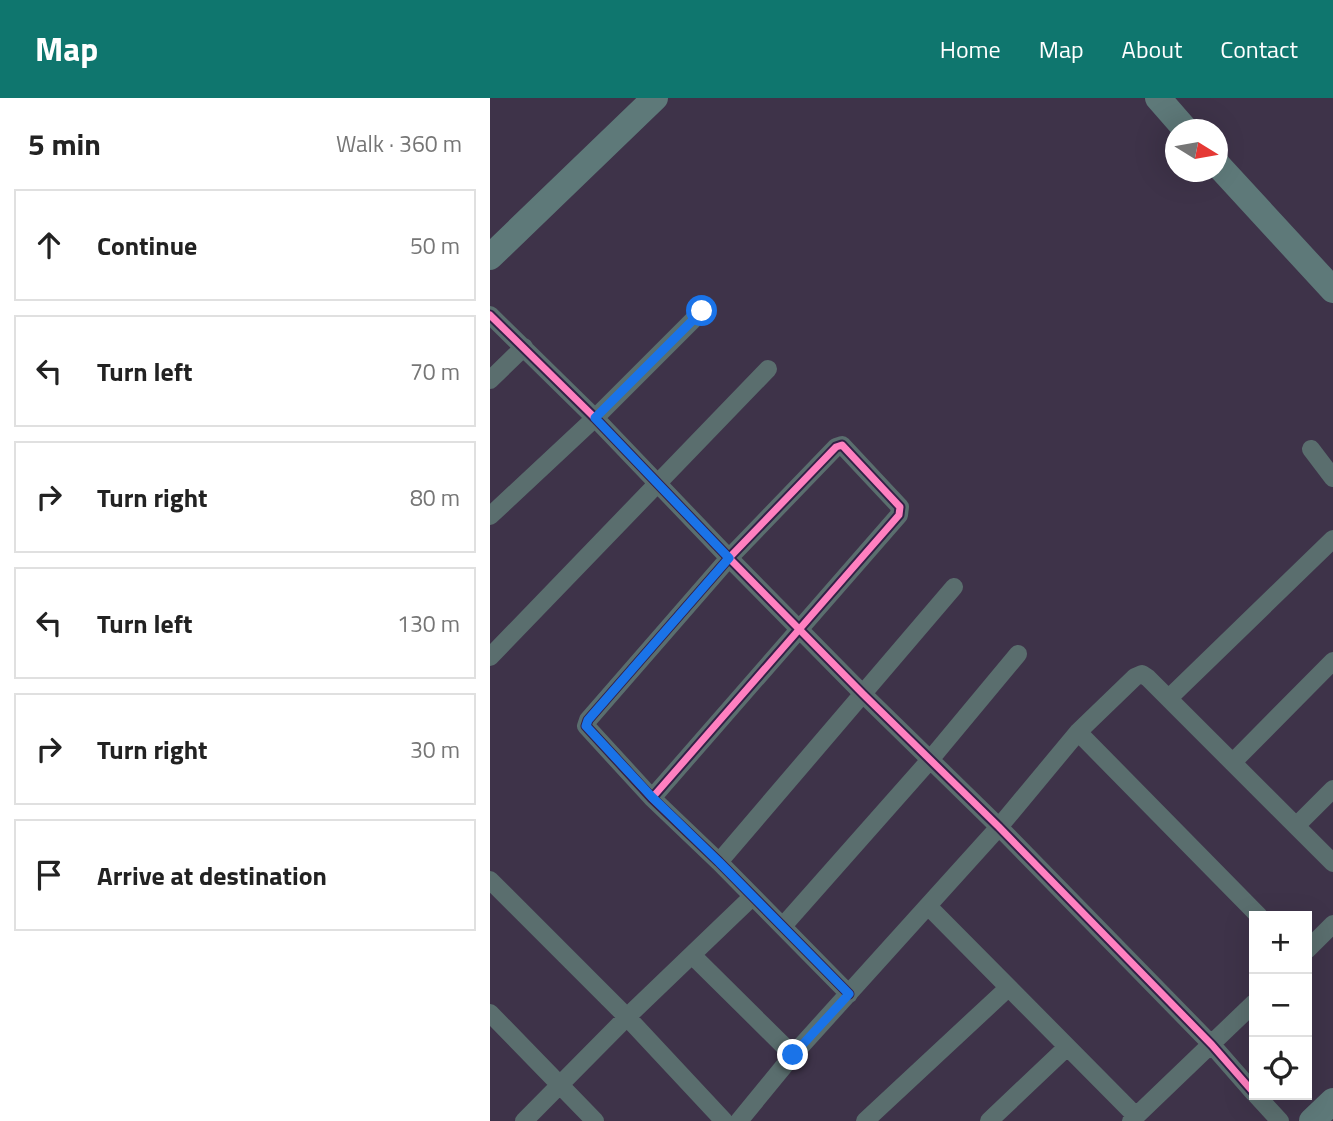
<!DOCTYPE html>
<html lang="en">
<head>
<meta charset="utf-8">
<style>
  body { margin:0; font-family:"Titillium Web",sans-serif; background:#f2f2f2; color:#222 }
  .controls { position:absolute; right:21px; bottom:21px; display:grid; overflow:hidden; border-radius:0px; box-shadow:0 7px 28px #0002 }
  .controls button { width:63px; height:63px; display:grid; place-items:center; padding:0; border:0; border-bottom:2px solid #e0e0e0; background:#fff; color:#222; font:35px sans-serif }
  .compass { position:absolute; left:675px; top:21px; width:63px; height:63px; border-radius:50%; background:#fff; box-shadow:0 7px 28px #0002; rotate:101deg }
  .stop { position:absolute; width:21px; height:21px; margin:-16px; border:5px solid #1a73e8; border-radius:50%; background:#fff }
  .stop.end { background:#1a73e8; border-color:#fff; box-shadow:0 2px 7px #0008 }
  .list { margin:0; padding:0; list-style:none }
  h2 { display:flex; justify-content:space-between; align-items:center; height:91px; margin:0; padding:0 28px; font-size:30px }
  h2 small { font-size:23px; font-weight:400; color:#767676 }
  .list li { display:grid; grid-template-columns:46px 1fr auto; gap:21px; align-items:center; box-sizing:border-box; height:112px; margin:0 14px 14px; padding:0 14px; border:2px solid #e0e0e0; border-radius:0px }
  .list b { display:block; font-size:26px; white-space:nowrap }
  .list em { font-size:23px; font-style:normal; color:#767676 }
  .icon { flex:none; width:38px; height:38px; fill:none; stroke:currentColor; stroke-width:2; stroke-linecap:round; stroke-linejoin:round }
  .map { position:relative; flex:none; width:843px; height:1023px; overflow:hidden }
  header { display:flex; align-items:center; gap:42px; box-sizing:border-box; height:98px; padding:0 35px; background:#0f766e; color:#fff }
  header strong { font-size:33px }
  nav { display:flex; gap:38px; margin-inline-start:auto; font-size:24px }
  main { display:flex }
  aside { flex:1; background:#fff }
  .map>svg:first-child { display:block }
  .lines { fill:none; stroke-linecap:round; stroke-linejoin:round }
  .street { stroke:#5a6e6e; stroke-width:18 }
  .secondary { stroke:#5e7979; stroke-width:26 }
  .cycleway-casing { stroke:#342047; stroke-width:11 }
  .cycleway { stroke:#ff80c0; stroke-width:7 }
  .route { stroke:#1a73e8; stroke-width:9 }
</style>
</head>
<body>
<header>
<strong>Map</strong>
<nav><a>Home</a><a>Map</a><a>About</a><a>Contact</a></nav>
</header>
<main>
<aside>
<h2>5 min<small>Walk · 360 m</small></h2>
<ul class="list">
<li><svg class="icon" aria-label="ahead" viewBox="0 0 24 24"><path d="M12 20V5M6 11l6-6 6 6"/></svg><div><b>Continue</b></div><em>50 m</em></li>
<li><svg class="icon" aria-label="left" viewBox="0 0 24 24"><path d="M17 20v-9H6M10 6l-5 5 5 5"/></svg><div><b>Turn left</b></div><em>70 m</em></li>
<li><svg class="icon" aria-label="right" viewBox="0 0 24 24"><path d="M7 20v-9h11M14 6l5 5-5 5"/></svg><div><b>Turn right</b></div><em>80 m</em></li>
<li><svg class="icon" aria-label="left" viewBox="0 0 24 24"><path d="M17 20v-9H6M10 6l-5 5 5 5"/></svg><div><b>Turn left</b></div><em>130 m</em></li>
<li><svg class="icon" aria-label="right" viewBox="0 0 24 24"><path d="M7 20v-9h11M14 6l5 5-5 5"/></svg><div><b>Turn right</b></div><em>30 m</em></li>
<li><svg class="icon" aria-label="arrive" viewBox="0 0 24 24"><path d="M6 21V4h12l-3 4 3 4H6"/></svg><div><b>Arrive at destination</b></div></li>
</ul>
</aside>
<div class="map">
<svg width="843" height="1023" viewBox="0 0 843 1023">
  <rect width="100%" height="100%" fill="#3e3349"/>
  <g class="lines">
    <path class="street" d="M0,217L105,320L239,460L373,596L509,729L722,947L764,995
      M0,282L34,249
      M821,351L843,380
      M0,418L105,320L212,213
      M0,559L278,271
      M679,600L843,441
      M588,634L769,818
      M743,664L843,563
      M162,700L409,417L410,409L352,347L346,349L239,460L98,622L96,628L162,700L229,764L359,896
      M806,728L843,691
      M229,764L464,489
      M0,782L137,919L234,1023
      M438,808L646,1018
      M293,828L439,663L528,556
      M817,852L843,826
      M202,857L303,957
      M0,915L105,1023
      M766,997L790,1023
      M34,1023L137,919L262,799
      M249,1023L303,957L509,729L588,634L645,579L652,576L658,580L843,765
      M375,1023L518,890
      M499,1023L576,950
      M641,1023L764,905"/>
    <path class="secondary" d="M668,0L696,32
      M727,66L843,192
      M0,159L165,0
      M822,1023L843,1003"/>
    <defs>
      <path id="cycleway" d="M0,217L105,320L239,460L373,596L509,729L722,947L764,995
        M162,700L409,417L410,409L352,347L346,349L239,460L98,622L96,628L162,700L229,764L359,896"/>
    </defs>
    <use href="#cycleway" class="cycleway-casing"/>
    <use href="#cycleway" class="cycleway"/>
  </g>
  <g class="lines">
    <path class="route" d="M212,213L105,320L239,460L98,622L96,628L162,699L229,764L359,896L303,957"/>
  </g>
</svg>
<div class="controls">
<button>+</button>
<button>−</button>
<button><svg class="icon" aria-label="locate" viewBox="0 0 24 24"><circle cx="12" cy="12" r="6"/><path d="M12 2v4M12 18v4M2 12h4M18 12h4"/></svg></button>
</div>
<svg class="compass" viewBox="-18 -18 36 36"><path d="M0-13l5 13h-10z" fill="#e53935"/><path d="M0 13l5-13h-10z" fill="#767676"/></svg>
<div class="stop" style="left:212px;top:213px"></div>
<div class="stop end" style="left:303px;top:957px"></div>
</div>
</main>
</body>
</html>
